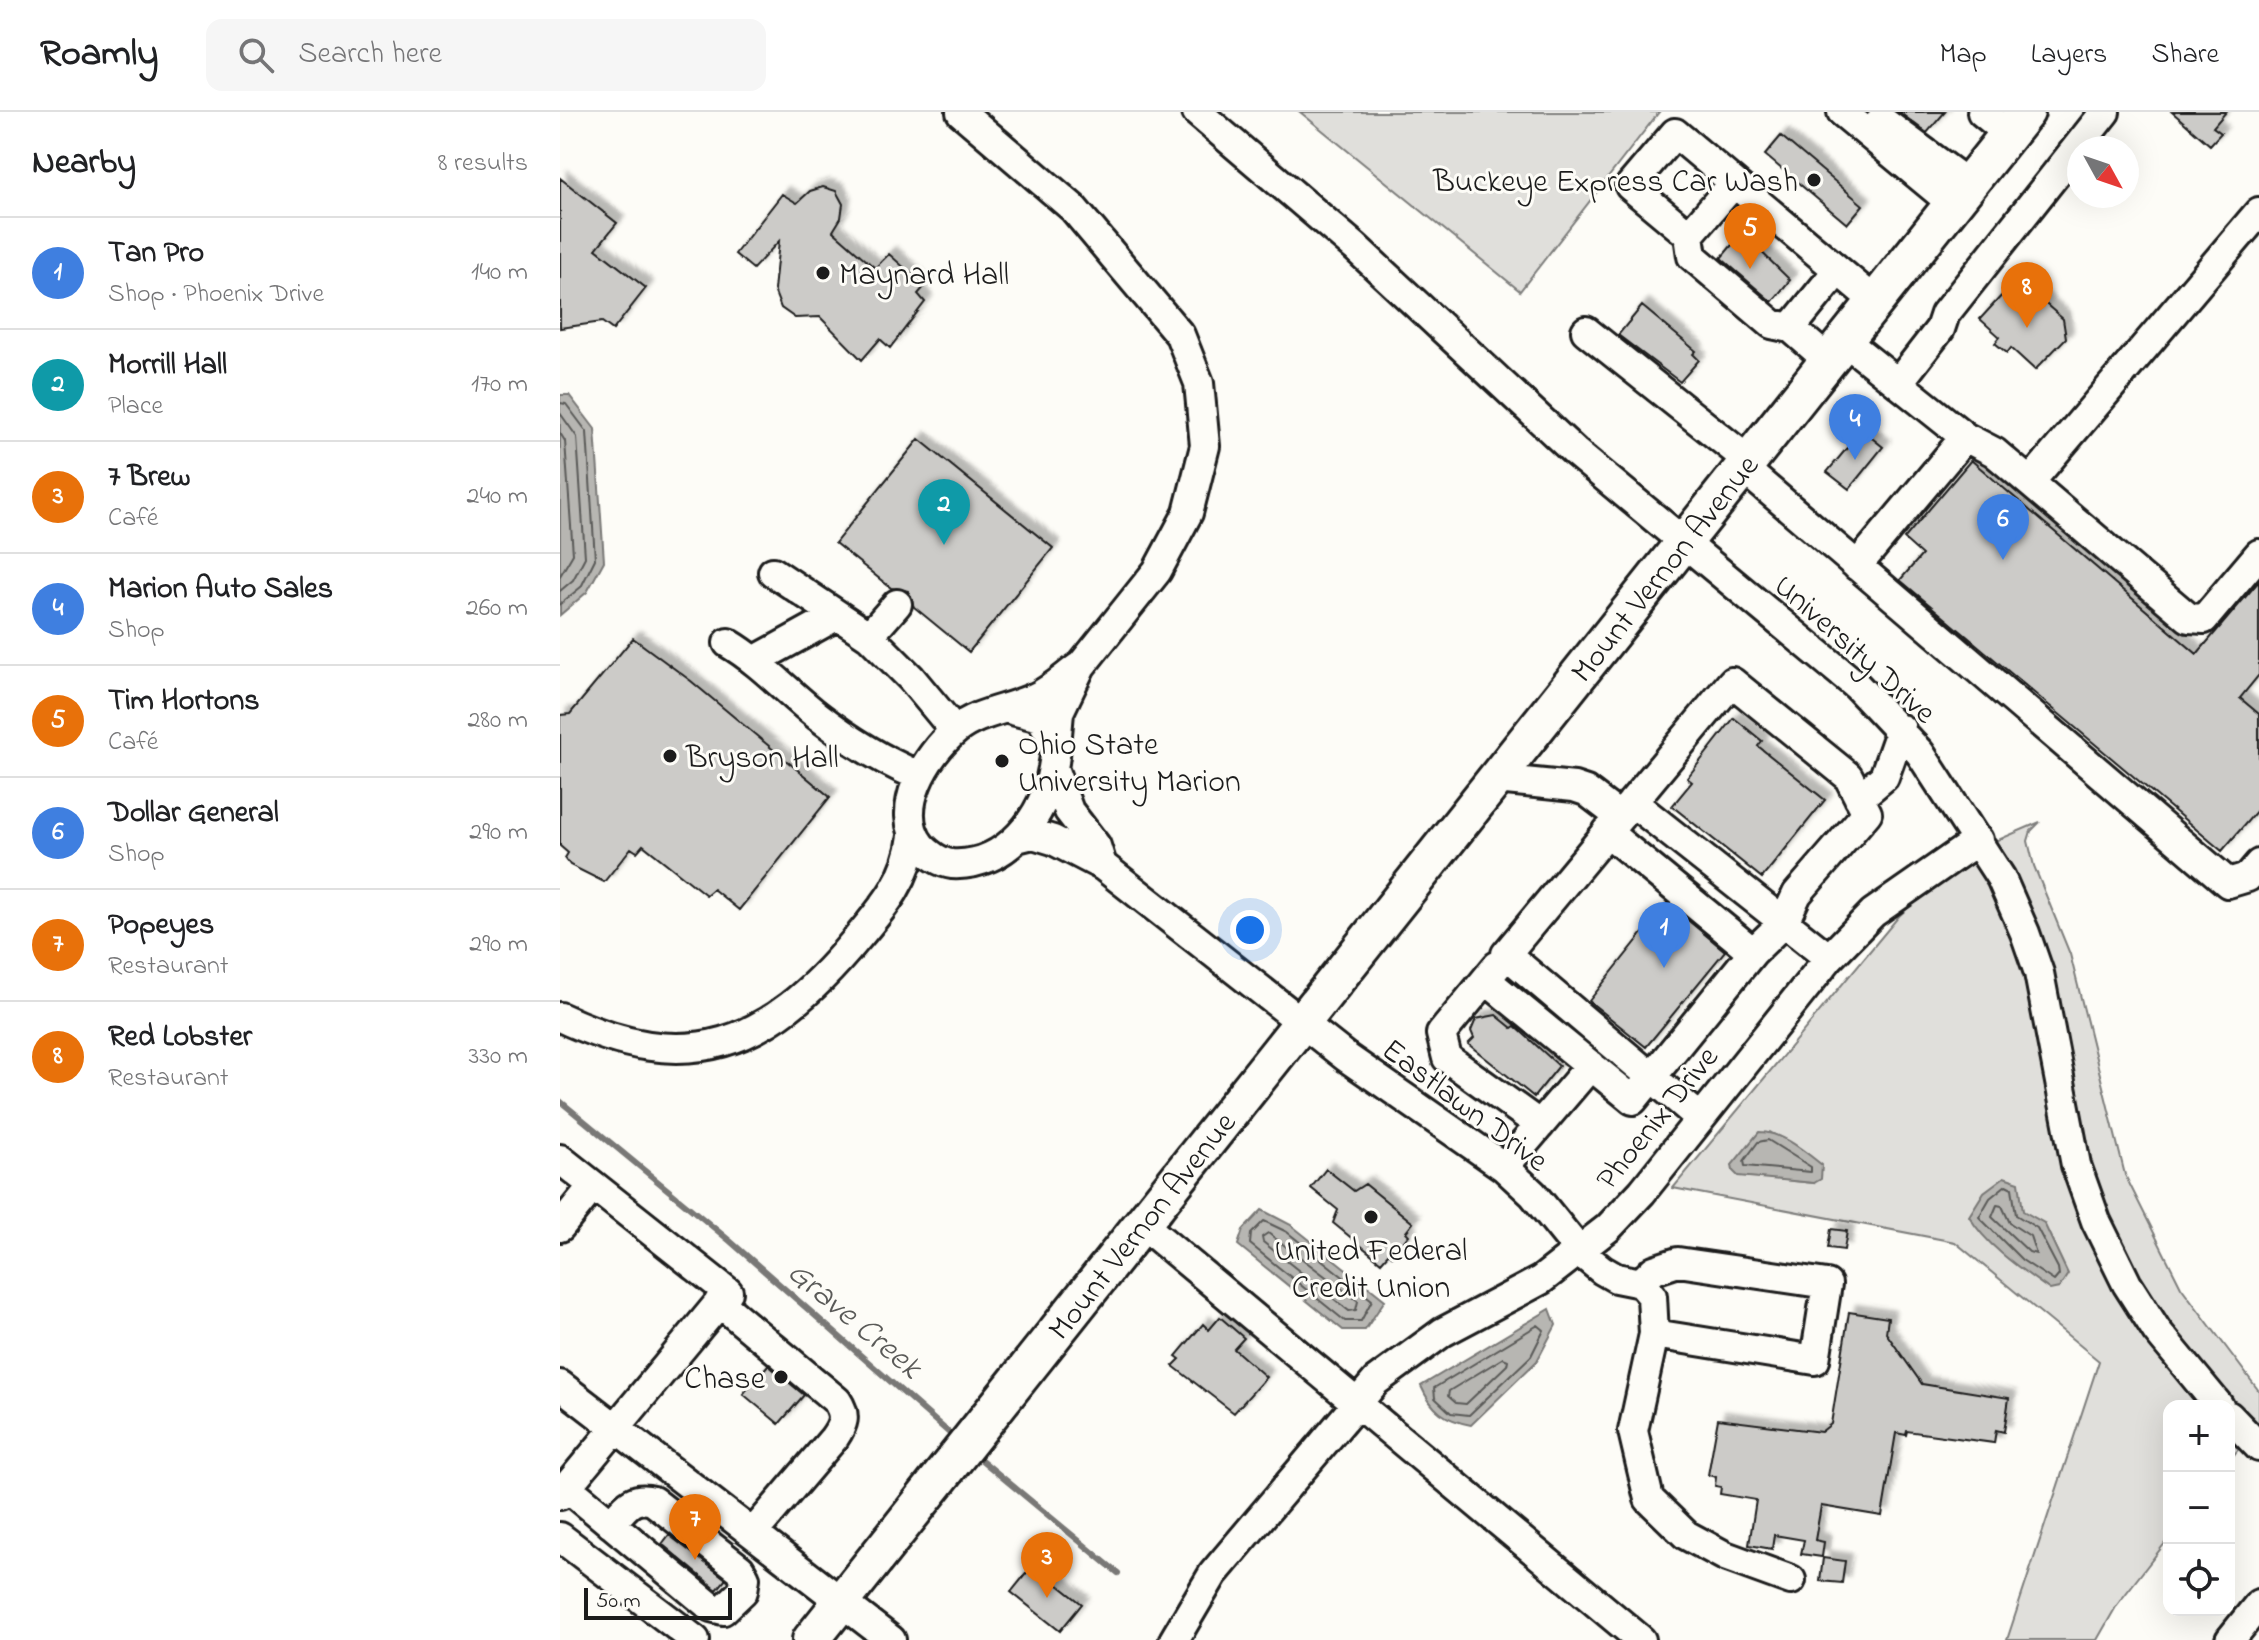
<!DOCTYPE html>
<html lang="en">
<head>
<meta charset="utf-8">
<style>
  body { margin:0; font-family:"Indie Flower",sans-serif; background:#f6f6f6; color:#202124 }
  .controls { position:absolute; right:24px; bottom:24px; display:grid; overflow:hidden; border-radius:16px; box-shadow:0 8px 32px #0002 }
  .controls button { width:72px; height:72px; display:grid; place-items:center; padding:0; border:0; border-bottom:2px solid #e0e0e0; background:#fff; color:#202124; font:40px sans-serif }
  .compass { position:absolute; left:1507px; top:24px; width:72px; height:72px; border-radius:50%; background:#fff; box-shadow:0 8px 32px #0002; rotate:130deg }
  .scale { position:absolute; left:24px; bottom:20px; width:148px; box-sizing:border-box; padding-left:8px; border:4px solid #1c1c1c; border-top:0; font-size:22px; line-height:28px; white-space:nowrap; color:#1c1c1c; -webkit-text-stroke:6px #fdfcf7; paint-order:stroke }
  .you { position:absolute; left:690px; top:818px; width:28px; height:28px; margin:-20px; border:6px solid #fff; border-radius:50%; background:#1a73e8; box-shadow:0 0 0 12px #1a73e833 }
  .badge { display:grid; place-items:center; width:52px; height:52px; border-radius:50%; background:#1c1c1c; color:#fff; font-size:26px; font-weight:700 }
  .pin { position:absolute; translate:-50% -66px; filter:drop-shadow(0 2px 4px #0008) }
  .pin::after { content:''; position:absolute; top:42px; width:28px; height:24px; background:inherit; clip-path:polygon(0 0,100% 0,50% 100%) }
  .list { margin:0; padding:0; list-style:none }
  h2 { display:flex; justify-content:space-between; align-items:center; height:104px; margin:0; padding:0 32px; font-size:34px }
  h2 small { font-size:26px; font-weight:400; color:#757577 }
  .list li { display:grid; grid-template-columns:52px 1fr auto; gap:24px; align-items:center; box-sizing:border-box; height:112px; padding:0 32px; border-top:2px solid #e0e0e0 }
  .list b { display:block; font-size:30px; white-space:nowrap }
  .list p { margin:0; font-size:26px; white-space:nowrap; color:#757577 }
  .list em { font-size:26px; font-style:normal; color:#757577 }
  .icon { flex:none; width:44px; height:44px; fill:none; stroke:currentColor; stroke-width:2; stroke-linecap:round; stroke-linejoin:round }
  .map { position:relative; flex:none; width:1699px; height:1528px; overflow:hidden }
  header { display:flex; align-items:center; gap:48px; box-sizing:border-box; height:112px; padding:0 40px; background:#fff; border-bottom:2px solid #e0e0e0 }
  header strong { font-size:38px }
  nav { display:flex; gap:44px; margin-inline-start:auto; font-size:28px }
  .search { width:560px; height:72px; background:#f6f6f6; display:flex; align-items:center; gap:20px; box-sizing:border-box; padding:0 28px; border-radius:16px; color:#757577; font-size:30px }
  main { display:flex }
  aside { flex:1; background:#fff }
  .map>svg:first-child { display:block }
  .green { fill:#e0dfdb; stroke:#7e7e7c; stroke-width:2; fill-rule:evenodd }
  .water { fill:#b7b6b2; stroke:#797876; stroke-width:2 }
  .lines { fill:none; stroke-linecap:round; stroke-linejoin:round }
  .shore { stroke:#5a5a58; stroke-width:2 }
  .stream { stroke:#797876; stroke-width:6 }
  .building { fill:#cccbc8; stroke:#1c1c1c; stroke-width:2; filter:url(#shadow) }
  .minor-casing { stroke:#1c1c1c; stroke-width:34 }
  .major-casing { stroke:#1c1c1c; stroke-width:42 }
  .minor { stroke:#fdfcf7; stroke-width:28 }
  .major { stroke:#fdfcf7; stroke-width:36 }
  .poi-dot { fill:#1c1c1c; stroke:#fdfcf7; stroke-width:3 }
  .labels { text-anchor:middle; stroke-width:6; stroke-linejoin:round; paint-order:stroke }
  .poi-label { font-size:32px; fill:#1c1c1c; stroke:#fdfcf7; text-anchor:start }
  .street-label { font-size:32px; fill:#1c1c1c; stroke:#fdfcf7 }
  .water-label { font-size:34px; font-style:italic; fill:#5a5a58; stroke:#fdfcf7 }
</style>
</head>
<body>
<header>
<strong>Roamly</strong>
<div class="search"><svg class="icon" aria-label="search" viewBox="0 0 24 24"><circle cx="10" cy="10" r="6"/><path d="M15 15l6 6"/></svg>Search here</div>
<nav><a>Map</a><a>Layers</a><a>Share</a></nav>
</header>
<main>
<aside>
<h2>Nearby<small>8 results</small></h2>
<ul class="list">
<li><span class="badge" style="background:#3f7fe0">1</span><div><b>Tan Pro</b><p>Shop · Phoenix Drive</p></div><em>140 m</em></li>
<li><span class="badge" style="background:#0f9aa8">2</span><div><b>Morrill Hall</b><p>Place</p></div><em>170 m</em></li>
<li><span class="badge" style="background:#e8710a">3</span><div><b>7 Brew</b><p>Café</p></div><em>240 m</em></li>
<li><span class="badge" style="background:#3f7fe0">4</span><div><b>Marion Auto Sales</b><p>Shop</p></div><em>260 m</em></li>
<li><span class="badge" style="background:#e8710a">5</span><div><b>Tim Hortons</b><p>Café</p></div><em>280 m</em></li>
<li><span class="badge" style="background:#3f7fe0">6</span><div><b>Dollar General</b><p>Shop</p></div><em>290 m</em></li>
<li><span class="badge" style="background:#e8710a">7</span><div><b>Popeyes</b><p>Restaurant</p></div><em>290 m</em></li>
<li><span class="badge" style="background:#e8710a">8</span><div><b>Red Lobster</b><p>Restaurant</p></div><em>330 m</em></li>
</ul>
</aside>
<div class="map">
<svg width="1699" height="1528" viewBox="0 0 1699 1528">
  <defs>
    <filter id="shadow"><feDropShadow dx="7" dy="-7" stdDeviation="2" flood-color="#0004"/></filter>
  </defs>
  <rect width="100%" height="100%" fill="#fdfcf7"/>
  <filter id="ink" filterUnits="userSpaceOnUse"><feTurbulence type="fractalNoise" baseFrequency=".0125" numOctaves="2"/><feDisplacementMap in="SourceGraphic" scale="16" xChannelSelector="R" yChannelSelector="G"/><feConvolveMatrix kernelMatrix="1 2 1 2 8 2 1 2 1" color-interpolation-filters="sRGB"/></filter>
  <g filter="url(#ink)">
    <path class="green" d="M740,0H1099L960,179Z
      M1480,710L1471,719L1468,729L1474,754L1510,842L1565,1063L1621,1175L1699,1279V1340L1685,1329L1669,1349V1294H1609V1426L1557,1493L1537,1528H1447L1539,1249L1395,1130L1113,1076L1339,804L1410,740ZM1210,1020L1246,1041L1254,1071L1179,1063Z"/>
    <path class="water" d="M0,283H9L35,317L44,449L27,480L0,503Z
      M1199,1020C1223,1020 1244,1039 1262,1053L1261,1067L1254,1071L1178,1064L1173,1059L1172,1053Z
      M1444,1065L1459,1070L1463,1099L1484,1111L1508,1162L1499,1176L1490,1178C1462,1158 1426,1134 1409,1104L1424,1080Z
      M702,1098L731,1113L825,1188L805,1218H783L678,1133L683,1118Z
      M990,1197L996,1213L977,1249L911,1313C885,1308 872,1299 861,1274Z"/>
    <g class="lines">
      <path class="shore" d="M0,291L6,292L27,320L35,447L21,475L0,492
        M0,301L17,325L25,445L13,468L0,479
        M0,321L5,329L13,442L0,464
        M1208,1028L1251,1055V1060L1185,1054L1184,1049L1198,1030Z
        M1446,1073L1452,1076L1456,1103L1477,1116L1498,1156L1499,1163L1494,1169L1462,1148L1419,1105L1430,1086Z
        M1437,1093L1442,1094L1450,1111L1470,1124L1476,1142L1469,1140L1432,1105Z
        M704,1109L727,1120L812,1188L801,1209H785L690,1132L691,1122Z
        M708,1121L798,1189L796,1198L789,1199L703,1130L702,1125Z
        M978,1213L984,1218L971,1244L909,1303L891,1301L875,1286L874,1276Z
        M943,1246L948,1248L947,1253L906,1292L896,1291L888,1284L889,1279Z"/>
      <path class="stream" d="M0,989L170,1129L395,1326
        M413,1341L558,1461"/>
    </g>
    <path class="building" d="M1339,0H1385L1367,21Z
      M1612,0H1666L1653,15L1661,21L1650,33Z
      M1221,24L1303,93L1287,112L1205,43Z
      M0,66L57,111L36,137L86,176L53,218L42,210L0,216Z
      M263,75L276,79L283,92L281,106L273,119L315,156L329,142L365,174L358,182L365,190L330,236L320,227L302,248L260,205L235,206L221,196L214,178L219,129L193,157L175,142L222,82L237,91L250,79Z
      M1182,121L1230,168L1212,190L1161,146Z
      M1457,167L1503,207L1506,226L1475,258L1451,236L1447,241L1435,231L1440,225L1420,207Z
      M1082,194L1136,239L1133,242L1139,248L1120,270L1058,223Z
      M1302,318L1323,335L1289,377L1267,360Z
      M359,327L493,436L409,540L354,495L348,479L331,476L275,431Z
      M1411,348L1637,542L1699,469V563L1680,586L1699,602V696L1662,739L1340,468L1362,443L1344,427Z
      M73,526L131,569L270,685L179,798L153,777L146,783L83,733L77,740L71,736L44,770L10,753L5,746L8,741L0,734V603L10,602Z
      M1174,606L1202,629L1198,634L1265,688L1202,766L1112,694L1132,670L1127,666Z
      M1107,791L1165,839L1086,935L1029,889Z
      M936,903L952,916L955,914L999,954L974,985L908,932L914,926L911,919L916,907Z
      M766,1057L794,1079L805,1072L853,1111L846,1120L849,1123L832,1144L829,1141L821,1150L773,1111L778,1098L751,1076Z
      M1271,1117L1287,1119L1284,1138L1268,1136Z
      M1289,1200L1328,1206L1326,1221L1362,1272L1449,1286L1444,1320L1436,1318L1434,1331L1347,1319L1346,1323L1336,1321L1322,1404L1261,1394L1255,1428L1264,1430L1262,1445L1241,1442L1244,1428L1214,1423L1212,1437L1189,1433L1196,1388L1160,1382L1161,1375L1155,1374L1156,1365L1148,1363L1158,1307L1261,1320L1271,1312Z
      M660,1205L684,1226L674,1237L706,1265L674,1301L613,1254L620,1247L616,1244L643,1212L649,1218Z
      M208,1253L244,1283L219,1312L183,1282Z
      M109,1423L166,1467L157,1478L102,1432Z
      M1263,1446L1285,1449L1282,1471L1260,1469Z
      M473,1453L522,1492L500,1519L451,1480Z"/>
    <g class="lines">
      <defs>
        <path id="minor" d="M401,0L513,96L620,223L639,271L645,334L628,401L597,459L521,554L499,600L496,634
          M637,0L795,135L1015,340L1297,574L1360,641L1441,766L1465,821L1479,861L1516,1053L1536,1109L1567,1172L1597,1219L1659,1294
          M1282,0L1393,92
          M1422,0L1449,22
          M1321,8L1409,73
          M1174,71L1129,123L1132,144L1212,212L1231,216L1269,249
          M1129,123L1070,74L1115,21L1316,190
          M1231,216L1278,158
          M1026,219L1189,349
          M1285,229L1405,325L1434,340L1629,506L1644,507L1699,442
          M1338,271L1380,217L1385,202L1545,0
          M1183,356L1668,771L1688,765L1699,752
          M1470,370L1699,100
          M1297,454L1405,325
          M213,460L309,524L351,566L395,619
          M309,524L337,492
          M168,531C202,551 227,580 258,604C289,628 324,649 359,664
          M196,548L276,504
          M448,597L480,605C485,614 492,623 495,632C497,639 494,649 493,656C485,704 446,755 392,752C381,751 368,742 361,734C332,698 366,643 396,618C418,600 448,598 474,586C490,579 505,565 519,555
          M493,656L509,699L536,734L542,753
          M936,667L1014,675L1026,679L1060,705
          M1299,686L1324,665L1341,617
          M1072,690L1269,846
          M457,726L473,722L493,728L543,754L786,945L944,1055L973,1082L1020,1140L1042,1158L1056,1166L1081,1171L1092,1184L1094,1222L1073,1319L1089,1387L1126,1423L1165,1444L1231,1468
          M937,854L881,922L887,946L980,1013
          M926,868L1073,988L1193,840L1047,720
          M0,905C129,966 207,935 295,829C323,796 348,768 353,724
          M1140,1006L946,842L1172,570L1288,664L1307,701L1237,782L1224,810L1193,840
          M0,1047L168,1180L0,1383
          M944,1055L1031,953
          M582,1112L1081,1528
          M0,1115L33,1074
          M1081,1171L1094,1158L1118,1150L1267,1172L1255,1248L1094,1222
          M159,1190L277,1289C287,1304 283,1313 274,1326L193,1421
          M0,1273L331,1528
          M1669,1304L1699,1335
          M7,1375L151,1495L163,1498L183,1479L185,1466L180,1457L93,1389C71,1383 65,1396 51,1412
          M0,1425L135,1528
          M614,1528L653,1462L816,1269L883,1220L981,1168L1048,1116L1082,1080L1269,846L1313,801L1418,728
          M1670,1528L1699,1492"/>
        <g id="major">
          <path id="s1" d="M251,1528L1466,0"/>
        </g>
      </defs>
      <use href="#minor" class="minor-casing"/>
      <use href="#major" class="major-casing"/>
      <use href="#minor" class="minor"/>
      <use href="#major" class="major"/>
    </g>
  </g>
  <g class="poi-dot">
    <circle cx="1254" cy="68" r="8"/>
    <circle cx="263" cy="161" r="8"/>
    <circle cx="110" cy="644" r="8"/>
    <circle cx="442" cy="649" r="8"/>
    <circle cx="811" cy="1105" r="8"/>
    <circle cx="221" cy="1265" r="8"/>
  </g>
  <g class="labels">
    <g class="poi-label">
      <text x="1238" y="79" text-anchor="end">Buckeye Express Car Wash</text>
      <text x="279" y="172">Maynard Hall</text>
      <text x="458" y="642">Ohio State<tspan x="458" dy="37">University Marion</tspan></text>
      <text x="126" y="655">Bryson Hall</text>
      <text x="811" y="1148" text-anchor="middle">United Federal<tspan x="811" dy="37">Credit Union</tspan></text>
      <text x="205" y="1276" text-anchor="end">Chase</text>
    </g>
    <g class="street-label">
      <text dy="11" stroke="none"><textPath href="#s1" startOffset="1370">Mount Vernon Avenue</textPath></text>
      <text transform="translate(1296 536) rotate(42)" y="11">University Drive</text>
      <text transform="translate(906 992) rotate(37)" y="11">Eastlawn Drive</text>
      <text transform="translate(1096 1005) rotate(-51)" y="11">Phoenix Drive</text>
      <text dy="11" stroke="none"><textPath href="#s1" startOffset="530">Mount Vernon Avenue</textPath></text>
    </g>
    <g class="water-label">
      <text transform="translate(296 1206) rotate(40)" y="12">Grave Creek</text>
    </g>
  </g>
</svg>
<div class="controls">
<button>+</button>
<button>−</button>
<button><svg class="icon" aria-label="locate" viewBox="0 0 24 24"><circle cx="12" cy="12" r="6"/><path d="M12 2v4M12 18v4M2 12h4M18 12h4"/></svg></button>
</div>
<svg class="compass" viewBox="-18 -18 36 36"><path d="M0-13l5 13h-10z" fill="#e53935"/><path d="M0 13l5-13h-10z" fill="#757577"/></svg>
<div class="scale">50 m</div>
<div class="you"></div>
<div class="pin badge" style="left:1104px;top:856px;background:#3f7fe0">1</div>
<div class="pin badge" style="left:384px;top:433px;background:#0f9aa8">2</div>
<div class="pin badge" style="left:487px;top:1486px;background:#e8710a">3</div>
<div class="pin badge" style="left:1295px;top:348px;background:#3f7fe0">4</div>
<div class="pin badge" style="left:1190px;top:157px;background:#e8710a">5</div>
<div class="pin badge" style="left:1443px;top:448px;background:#3f7fe0">6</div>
<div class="pin badge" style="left:135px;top:1448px;background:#e8710a">7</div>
<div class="pin badge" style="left:1467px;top:216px;background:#e8710a">8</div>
</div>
</main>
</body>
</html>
